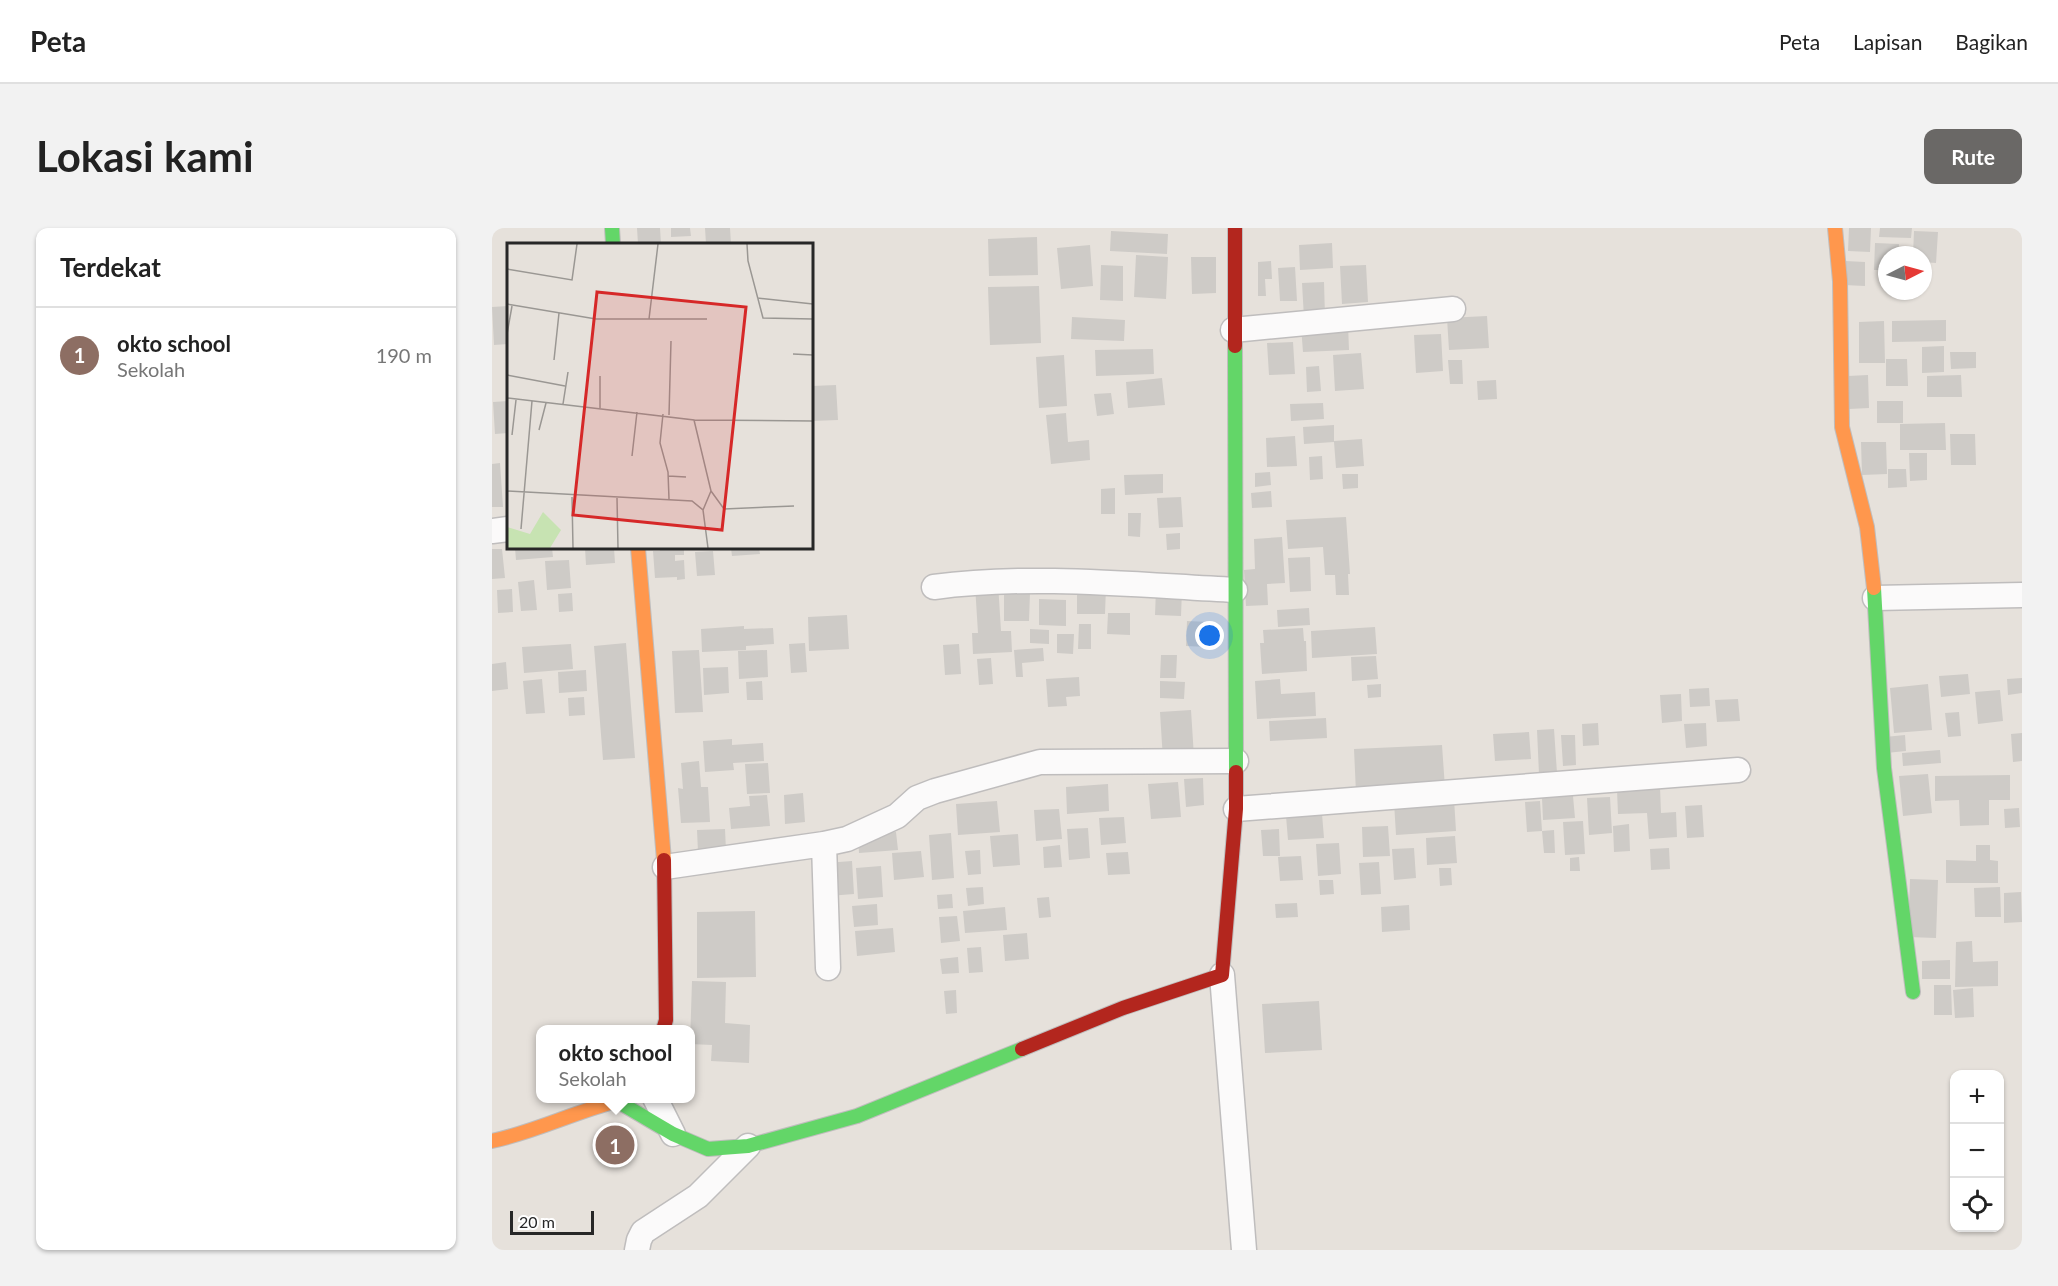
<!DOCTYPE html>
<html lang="id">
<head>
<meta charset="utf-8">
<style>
  body { margin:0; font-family:Lato,sans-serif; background:#f2f2f2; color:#222 }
  .controls { position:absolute; right:18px; bottom:18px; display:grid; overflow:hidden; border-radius:12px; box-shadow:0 2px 4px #0004 }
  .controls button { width:54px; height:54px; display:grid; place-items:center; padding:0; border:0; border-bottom:2px solid #e0e0e0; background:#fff; color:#222; font:30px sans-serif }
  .compass { position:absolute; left:1386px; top:18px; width:54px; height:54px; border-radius:50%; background:#fff; box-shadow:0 2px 4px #0004; rotate:84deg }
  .scale { position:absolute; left:18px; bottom:15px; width:84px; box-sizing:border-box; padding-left:6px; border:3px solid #272727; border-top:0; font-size:16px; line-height:21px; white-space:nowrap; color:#272727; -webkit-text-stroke:4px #fff; paint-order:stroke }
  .you { position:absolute; left:718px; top:408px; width:21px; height:21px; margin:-15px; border:4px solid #fff; border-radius:50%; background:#1a73e8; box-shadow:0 0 0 9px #1a73e833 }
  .badge { display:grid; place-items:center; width:39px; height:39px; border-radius:50%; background:#6a6866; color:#fff; font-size:20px; font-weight:700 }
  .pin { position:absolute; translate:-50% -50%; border:3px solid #fff; box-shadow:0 2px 6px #0006 }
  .popup { position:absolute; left:44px; top:797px; width:159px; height:78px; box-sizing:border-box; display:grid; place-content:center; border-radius:12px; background:#fff; filter:drop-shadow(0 2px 4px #0005); font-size:20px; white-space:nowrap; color:#767676 }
  .popup b { font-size:22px; color:#222 }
  .popup::after { content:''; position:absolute; left:50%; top:100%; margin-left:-12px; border:12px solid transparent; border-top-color:#fff }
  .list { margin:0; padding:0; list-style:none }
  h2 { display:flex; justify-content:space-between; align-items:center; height:78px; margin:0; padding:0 24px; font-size:26px }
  h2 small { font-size:20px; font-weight:400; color:#767676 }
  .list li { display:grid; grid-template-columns:39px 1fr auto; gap:18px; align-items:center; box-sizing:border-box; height:96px; padding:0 24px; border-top:2px solid #e0e0e0 }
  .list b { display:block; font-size:22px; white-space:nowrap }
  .list p { margin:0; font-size:20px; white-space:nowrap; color:#767676 }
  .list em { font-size:20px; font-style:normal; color:#767676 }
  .icon { flex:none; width:33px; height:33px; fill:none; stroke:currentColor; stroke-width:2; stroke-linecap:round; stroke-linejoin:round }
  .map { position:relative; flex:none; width:1530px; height:1022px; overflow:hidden; border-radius:12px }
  header { display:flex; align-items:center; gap:36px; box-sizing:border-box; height:84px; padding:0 30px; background:#fff; border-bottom:2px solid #e0e0e0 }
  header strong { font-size:28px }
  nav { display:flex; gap:33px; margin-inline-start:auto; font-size:21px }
  .intro { display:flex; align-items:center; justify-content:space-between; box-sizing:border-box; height:144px; padding:0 36px }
  h1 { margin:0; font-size:42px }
  .button { padding:15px 27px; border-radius:12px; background:#6a6866; color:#fff; font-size:21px; font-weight:700 }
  main { display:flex; gap:36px; padding:0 36px }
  aside { flex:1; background:#fff; border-radius:12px; box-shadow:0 2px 4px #0004 }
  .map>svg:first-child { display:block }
  .building { fill:#cecbc7 }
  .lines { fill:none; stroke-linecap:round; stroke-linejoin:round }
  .street-casing { stroke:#bfbdbd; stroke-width:27 }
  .fast-casing { stroke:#bfbdbd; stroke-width:16 }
  .slow-casing { stroke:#bfbdbd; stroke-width:16 }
  .jam-casing { stroke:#bfbdbd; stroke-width:16 }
  .street { stroke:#fbfafa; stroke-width:24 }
  .fast { stroke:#63d668; stroke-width:14 }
  .slow { stroke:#ff974d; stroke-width:14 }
  .jam { stroke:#b3261e; stroke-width:14 }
  .inset-road { fill:none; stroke:#9a9793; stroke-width:1.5 }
  .view { fill:#d62828; fill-opacity:0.15; stroke:#d62828; stroke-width:3 }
  .inset-edge { fill:none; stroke:#272727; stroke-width:3 }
</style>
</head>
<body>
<header>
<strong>Peta</strong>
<nav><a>Peta</a><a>Lapisan</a><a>Bagikan</a></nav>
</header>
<div class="intro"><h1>Lokasi kami</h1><a class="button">Rute</a></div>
<main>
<aside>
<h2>Terdekat<small></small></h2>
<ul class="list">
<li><span class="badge" style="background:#8d6e63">1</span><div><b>okto school</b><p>Sekolah</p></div><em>190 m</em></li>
</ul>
</aside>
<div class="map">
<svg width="1530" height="1022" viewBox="0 0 1530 1022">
  <rect width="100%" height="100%" fill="#e6e1db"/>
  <path class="building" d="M145,0H168L169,16H146Z
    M179,0H198L199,8L179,9Z
    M213,0H238L239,16H214Z
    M1357,0H1379L1378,24L1356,23Z
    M1388,0H1420L1419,10L1387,9Z
    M619,3L676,6L675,26L618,23Z
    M1422,3L1446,4L1444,35L1431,34V27H1421Z
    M545,9L546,47L497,48L496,11Z
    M840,15L841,40L808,42L807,17Z
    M1383,15L1407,16L1406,27H1395V42H1382Z
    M598,17L601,58L569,61L565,20Z
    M644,27L676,29L674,71L642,69Z
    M699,29H724V65L700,66Z
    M779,33L780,51H773L774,68H766V34Z
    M1353,33L1373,34V58L1352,57Z
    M609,37L631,38V73L608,72Z
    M874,37L876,74L850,76L848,38Z
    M803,39L805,73H788L786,40Z
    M832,54L833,89L812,90L810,55Z
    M547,58L549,115L498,117L496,59Z
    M16,78V116L2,117L0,79Z
    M995,88L997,120L957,122L955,90Z
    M580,89L633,92L632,113L579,111Z
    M1454,92V113L1400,114V93Z
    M1392,93L1393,135H1367V94Z
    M856,96L857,122L811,124L809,98Z
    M949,106L951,143L924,145L922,107Z
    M801,114L803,146L777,147L775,115Z
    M1452,118V144L1430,145V119Z
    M661,121L662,146L604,148L603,122Z
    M1458,124H1484V140L1459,141Z
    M869,125L872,161L843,163L841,127Z
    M572,127L575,178L547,180L544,129Z
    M1394,131H1415L1416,158H1394Z
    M956,132H970L971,156H958Z
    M827,138L829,163L815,164L814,139Z
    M1376,147L1377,180L1357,181L1356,148Z
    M1469,147L1470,169H1435V148Z
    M670,150L673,177L636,180L634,154Z
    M1004,152L1005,171L986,172L985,153Z
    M344,157L346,192L320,193V158Z
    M619,165L622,186L605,188L602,166Z
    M16,173V205L3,206L1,174Z
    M1385,173H1411V195H1385Z
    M831,175L832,191L799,193L798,176Z
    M574,185L576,214L597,212L598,232L559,236L554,187Z
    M1453,195L1454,222H1408V196Z
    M842,197V213L870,211L872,238L844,240L842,214L812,216L811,199Z
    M1458,206H1483L1484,237H1459Z
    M803,208L805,238L775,239L774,210Z
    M1369,214H1394L1395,246L1370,247Z
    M1417,225H1435V252L1418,253Z
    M830,228L831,251L818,252L817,229Z
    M8,235L11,279H0V236Z
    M1396,241H1414L1415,259L1396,260Z
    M778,244L779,257L763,259V245Z
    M671,246V265L633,267L632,247Z
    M850,246H866V260L851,261Z
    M623,260V286H609V261Z
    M779,263L780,279L760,280L759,265Z
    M689,269L691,299L667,300L665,270Z
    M636,285H649L648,309L636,308Z
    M854,289L858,346H856L857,367H844L843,347H833L831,319L796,321L794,292Z
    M688,305V321L675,322L674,306Z
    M790,309L793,355L775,356L776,377L754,378L752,342L763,341L762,311Z
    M23,320H60L61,329L24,332Z
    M93,320H122L123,335L94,337Z
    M167,320H192V327H183V333L192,332L193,351L185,352V349L163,350L161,323H168Z
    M239,320H267L268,326L240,328Z
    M0,321H10L13,350L0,351Z
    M221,323L223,347L205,348L203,324Z
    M818,329L819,363L798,364L796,330Z
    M77,332L79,360L55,362L53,333Z
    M42,352L45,382L29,383L26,354Z
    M506,355L509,403H519L520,424L481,426L480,405H486L483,357Z
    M585,359H614L613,386H585Z
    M20,361L21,384L6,385L5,362Z
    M664,361L690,362L689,388L663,387Z
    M512,364L538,365L537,393H512Z
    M80,365L81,383L67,384L66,366Z
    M547,371L574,372V398L547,397Z
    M817,380L818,397L786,399L785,382Z
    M616,385H638V407L615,406Z
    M355,387L357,421L317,423L316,389Z
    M695,393L717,394L716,419L694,418Z
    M587,396H599V421H586Z
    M252,398V401L281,400L282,416L254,418V422L210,424L209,401Z
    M883,399L885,426L820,430L819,403Z
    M811,400L812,413H814L815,443L770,446L768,415H772L771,402Z
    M538,401L557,402V416L538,415Z
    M565,406H582L581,426L565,425Z
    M134,415L143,530L111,532L102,418Z
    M313,415L315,444L299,445L297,416Z
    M79,416L81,441L32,445L30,419Z
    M467,416L469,446L453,447L451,417Z
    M551,420L552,433L530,435L531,449H524L522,422Z
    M207,422L211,484L183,485L180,423Z
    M275,422L276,449L247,451L246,423Z
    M669,427H685L684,450H668Z
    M884,428L886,451L860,453L859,429Z
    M499,430L501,456L487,457L485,431Z
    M14,434L16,461L0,463V436Z
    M236,439L237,465L212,467L211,440Z
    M94,442L95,463L67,465L66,444Z
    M1476,446L1478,466L1449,469L1447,448Z
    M587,449L588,468L574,469L575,478L556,479L554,451Z
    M1530,450V465L1516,467L1515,451Z
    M50,451L53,485L34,486L31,453Z
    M788,451L789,466L823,464L824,488L765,491L763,453Z
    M270,453L271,472H255L254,454Z
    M668,453L693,454L692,471L668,470Z
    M889,456V469L876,470L875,457Z
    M1436,456L1440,502L1402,505L1398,460Z
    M1217,460L1218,478L1198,479L1197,461Z
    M1508,462L1511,493L1486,496L1483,464Z
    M1189,466L1190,493L1170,495L1168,467Z
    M92,469L93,487L77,488L76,470Z
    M1246,471L1248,493L1225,494L1223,472Z
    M699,482L702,529L671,532L668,484Z
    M1467,484L1469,508L1456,509L1453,485Z
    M834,490L835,510L778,513L777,493Z
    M1106,495L1107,517L1091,518L1090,496Z
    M1214,495L1215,518L1194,520L1192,496Z
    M1062,501L1065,545L1047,546L1045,502Z
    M1037,504L1039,531L1003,533L1001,506Z
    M1530,505V533L1521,534L1519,506Z
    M1069,507H1083L1084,537L1071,538Z
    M1413,507L1414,523L1394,525L1393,509Z
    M240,511V517L271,515L272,533L241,535L242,542L213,544L211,513Z
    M950,517L953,560L864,565L862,521Z
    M1448,522L1449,535L1411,538L1410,525Z
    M207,533L209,559H216L218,594L189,595L186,560L191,561L189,535Z
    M276,535L278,565L255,566L253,536Z
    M1436,546L1440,585L1411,588L1407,548Z
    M1518,547V572H1497V597L1468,598L1467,572L1443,573V548Z
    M711,550L712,577L694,579L692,551Z
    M686,554L689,589L659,591L656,556Z
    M616,556L617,583L575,586L574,559Z
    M1168,559L1169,585L1184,584L1185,609L1157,611L1155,585L1126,586L1125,562Z
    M311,565L313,594L293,596L292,567Z
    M275,567L278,598L239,601L237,580L258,578L257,568Z
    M1081,568L1083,590L1051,592L1050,570Z
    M1118,569L1120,605L1097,607L1095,570Z
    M962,571L964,603L904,607L902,574Z
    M505,573L508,604L466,607L464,576Z
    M1048,573L1050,603L1035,604L1033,574Z
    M1210,577L1212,609L1195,610L1193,578Z
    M1527,580L1528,599L1513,600L1512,581Z
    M567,581L570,611L544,613L542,582Z
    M830,586L832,610L796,612L794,588Z
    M632,589L634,615L609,617L607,590Z
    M1091,593L1093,626L1073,627L1071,594Z
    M1137,596L1138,623L1122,624L1121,598Z
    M896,598L898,628L871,629L870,599Z
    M596,600L598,630L577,632L575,601Z
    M233,601L234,623L206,624L205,602Z
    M787,601L788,628H771L769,602Z
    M1062,602L1063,625H1052L1050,603Z
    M404,604L406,622L367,625L366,607Z
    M459,605L462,650L440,652L437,607Z
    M526,606L528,637L501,639L498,608Z
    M963,608L965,635L935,637L934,610Z
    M847,615L849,646L826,648L824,616Z
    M568,617L570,639L552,640L551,619Z
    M1484,617H1498V632L1506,633V655H1454V632L1484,633Z
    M922,620L924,650L902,652L900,621Z
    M1177,620L1178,641L1159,642L1158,621Z
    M488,622L489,646L476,647L473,623Z
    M429,623L432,649L402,652L400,625Z
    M636,624L638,646L616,647L614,625Z
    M809,628L811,652L788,653L786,629Z
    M1087,629L1088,643H1078V630Z
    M360,633L362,666L336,668L334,635Z
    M887,634L889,666L869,667L867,635Z
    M389,638L391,669L366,671L364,640Z
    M947,640H959L960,657L948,658Z
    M1418,651L1446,652L1444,710L1416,709Z
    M827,652H841L842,666L828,667Z
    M491,659L492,676L476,678L474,660Z
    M1508,659L1509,689H1483L1482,660Z
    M1529,664L1530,694L1512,695V665Z
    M460,666L461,680L446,681L445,667Z
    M557,669L559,689L547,690L545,670Z
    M805,675L806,689L784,690L783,676Z
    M385,676L386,697L362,699L360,678Z
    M917,677L918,702L890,704L889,679Z
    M513,679L515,702L473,705L471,683Z
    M263,683L264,749L205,750V684Z
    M465,688L468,713L449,715L447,689Z
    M401,700L403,724L365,728L363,703Z
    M535,705L537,731L513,733L511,707Z
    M1480,713L1481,734L1506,733V758L1463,759L1464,714Z
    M489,719L491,744L477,745L475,720Z
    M466,729L467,745L450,746L448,731Z
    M1458,732V751H1430V733Z
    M200,753L234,754L233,795L258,797L257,835L219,833L220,817L198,816Z
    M1442,757H1459L1460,787H1442Z
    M1481,760L1482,789L1463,790L1461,762Z
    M464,762L465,785L454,786L452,763Z
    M827,773L830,822L773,825L770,776Z"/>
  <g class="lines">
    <defs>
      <path id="street" d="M741,102L961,81
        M0,303L16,301
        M442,359C541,346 643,357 743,362
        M1383,370L1530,367
        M744,581L1246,542
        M332,616L336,740
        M173,639L332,616L355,611L405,588L425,570L443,563L548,534L744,533
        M730,747L752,1022
        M163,870L181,906
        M145,1022L147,1012L151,1004L206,968L256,918"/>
      <path id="fast" d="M120,0L121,16
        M743,118L744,544
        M1382,360L1392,540L1421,764
        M125,873L181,906L216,921L256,918L365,888L530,821"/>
      <path id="slow" d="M1343,0L1348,53L1350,199L1375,299L1382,360
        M146,320L172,632
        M0,913C43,904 82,884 125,873L128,870"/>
      <path id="jam" d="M743,0V118
        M171,802L174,792L172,632
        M530,821L631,780L730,747L744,581V544"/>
    </defs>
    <use href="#street" class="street-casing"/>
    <use href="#fast" class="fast-casing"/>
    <use href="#slow" class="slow-casing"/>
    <use href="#jam" class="jam-casing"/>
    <use href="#street" class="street"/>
    <use href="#fast" class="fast"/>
    <use href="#slow" class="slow"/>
    <use href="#jam" class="jam"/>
  </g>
  <g transform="translate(15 15)">
    <rect width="306" height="306" fill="#e6e1db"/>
    <path d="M36,269L54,287L43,305H0V284L23,291Z" fill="#c7e3b2"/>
    <path class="inset-road" d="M240,1L241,18L256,75L306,76M0,26L65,37L70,1M250,55L306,61M0,61L89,76H200M142,76L151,1M0,91L5,63M286,111L306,112M47,117L52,70M0,132L58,143M0,155L187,177L204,248L196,267M56,161L61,129M93,165V133M156,171L153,200L161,229L162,256M162,172L164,98M187,177L306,178M32,187L39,160M5,192L9,157M125,213L130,169M161,233L179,234M0,248L185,258L196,267L201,305M204,248L217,266L287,263M65,254L66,305M110,255L111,305M14,286L25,158"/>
    <path class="view" d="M90,49L239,64L215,287L66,272Z"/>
    <rect width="306" height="306" class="inset-edge"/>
  </g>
</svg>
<div class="controls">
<button>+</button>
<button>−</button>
<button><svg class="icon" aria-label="locate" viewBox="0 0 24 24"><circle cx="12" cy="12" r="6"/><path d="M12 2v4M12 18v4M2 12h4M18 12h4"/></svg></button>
</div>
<svg class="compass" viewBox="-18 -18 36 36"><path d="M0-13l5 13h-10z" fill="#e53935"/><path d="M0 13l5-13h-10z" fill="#767676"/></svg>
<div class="scale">20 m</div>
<div class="you"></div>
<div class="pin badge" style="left:123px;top:917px;background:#8d6e63">1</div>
<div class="popup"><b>okto school</b>Sekolah</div>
</div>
</main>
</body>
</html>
